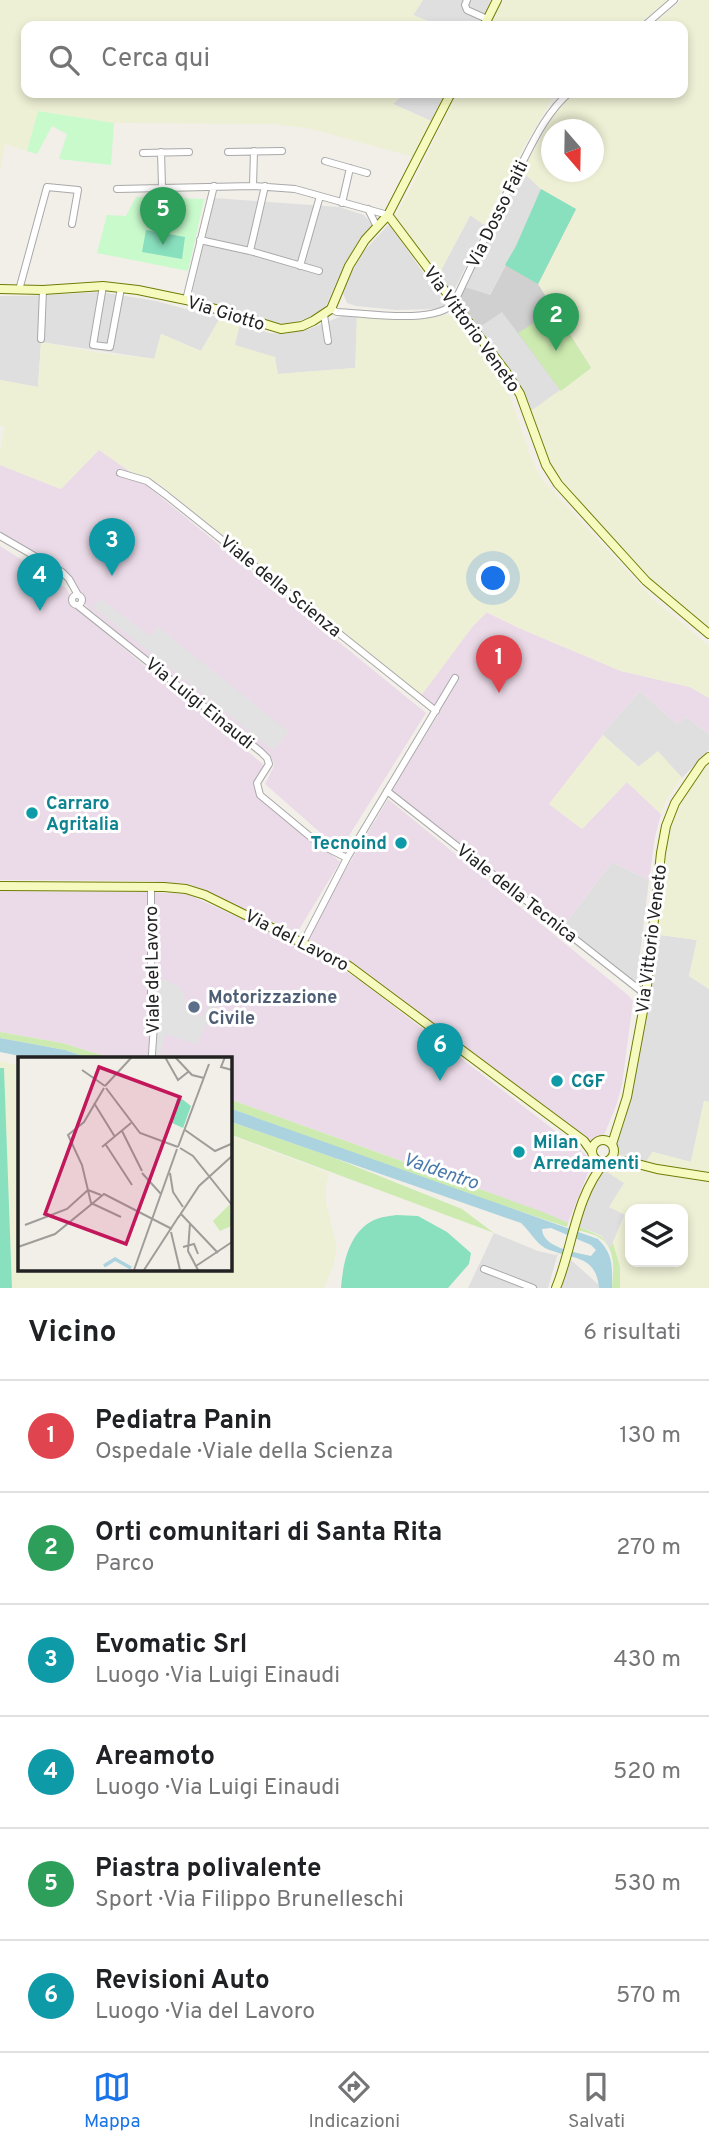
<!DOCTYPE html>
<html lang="it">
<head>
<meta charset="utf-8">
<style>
  body { margin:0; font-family:Overpass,sans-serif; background:#f2f2f2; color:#202124 }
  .controls { position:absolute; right:21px; bottom:21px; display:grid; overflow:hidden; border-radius:14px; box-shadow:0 4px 10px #0003 }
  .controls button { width:63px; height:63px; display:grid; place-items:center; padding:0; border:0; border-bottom:2px solid #e0e0e0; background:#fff; color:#202124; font:35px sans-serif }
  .compass { position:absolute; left:541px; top:119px; width:63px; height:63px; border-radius:50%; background:#fff; box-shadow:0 4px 10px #0003; rotate:160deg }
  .you { position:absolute; left:494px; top:579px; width:24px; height:24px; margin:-18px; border:5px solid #fff; border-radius:50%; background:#1a73e8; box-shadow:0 0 0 10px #1a73e833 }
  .badge { display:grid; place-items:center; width:46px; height:46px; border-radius:50%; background:#1a73e8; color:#fff; font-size:23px; font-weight:700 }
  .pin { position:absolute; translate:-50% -58px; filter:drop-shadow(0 2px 4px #0008) }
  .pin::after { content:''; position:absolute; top:37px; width:24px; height:21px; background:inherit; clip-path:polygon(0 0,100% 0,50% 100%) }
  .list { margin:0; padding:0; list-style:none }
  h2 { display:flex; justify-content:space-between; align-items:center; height:91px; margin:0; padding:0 28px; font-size:30px }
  h2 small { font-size:23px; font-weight:400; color:#757577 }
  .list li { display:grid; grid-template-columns:46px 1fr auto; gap:21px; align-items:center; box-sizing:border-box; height:112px; padding:0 28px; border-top:2px solid #e0e0e0 }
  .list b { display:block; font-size:26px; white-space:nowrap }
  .list p { margin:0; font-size:23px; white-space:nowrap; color:#757577 }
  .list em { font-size:23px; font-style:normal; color:#757577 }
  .icon { flex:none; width:38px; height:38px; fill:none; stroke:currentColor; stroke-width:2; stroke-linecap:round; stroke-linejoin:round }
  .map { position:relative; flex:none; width:709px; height:1288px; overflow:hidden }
  .search { position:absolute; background:#fff; box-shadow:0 4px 10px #0003; left:21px; right:21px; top:21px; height:77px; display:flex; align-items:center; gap:18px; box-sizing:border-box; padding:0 24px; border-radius:14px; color:#757577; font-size:26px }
  .sheet { height:763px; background:#fff }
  nav { display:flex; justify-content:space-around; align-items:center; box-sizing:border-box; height:98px; border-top:2px solid #e0e0e0; background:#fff; font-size:19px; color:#757577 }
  nav a { display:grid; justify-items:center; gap:4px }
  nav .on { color:#1a73e8 }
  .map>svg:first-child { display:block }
  .residential { fill:#e0dfdf }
  .industrial { fill:#ebdbe8 }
  .religious { fill:#d0d0d0 }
  .farmland { fill:#eef0d5; fill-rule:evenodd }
  .grass { fill:#cdebb0 }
  .park { fill:#c8facc }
  .pitch { fill:#88e0be }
  .parking { fill:#e2e2e2 }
  .water { fill:#aad3df; fill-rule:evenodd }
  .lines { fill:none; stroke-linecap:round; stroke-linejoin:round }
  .street-casing { stroke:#a9a9a9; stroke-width:8 }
  .secondary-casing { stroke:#707d05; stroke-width:10 }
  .street { stroke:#fff; stroke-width:6 }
  .secondary { stroke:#f7fabf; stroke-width:8 }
  .culture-dot { fill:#0f9aa8; stroke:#fff; stroke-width:2.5 }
  .service-dot { fill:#5c6f8a; stroke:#fff; stroke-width:2.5 }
  .labels { text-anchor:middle; stroke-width:6; stroke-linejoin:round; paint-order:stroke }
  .street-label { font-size:18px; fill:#222; stroke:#fff }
  .culture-label { font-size:18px; font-weight:bold; fill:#0d838f; stroke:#fff; text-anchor:start }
  .service-label { font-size:18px; font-weight:bold; fill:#4e5e75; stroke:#fff; text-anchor:start }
  .water-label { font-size:19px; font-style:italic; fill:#4a7aab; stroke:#fff }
  .inset-river { fill:none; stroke:#aad3df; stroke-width:3.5 }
  .inset-road { fill:none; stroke:#9f9d99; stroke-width:2 }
  .view { fill:#c2185b; fill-opacity:0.15; stroke:#c2185b; stroke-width:3.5 }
  .inset-edge { fill:none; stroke:#222; stroke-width:3.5 }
</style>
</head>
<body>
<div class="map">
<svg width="709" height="1288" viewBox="0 0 709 1288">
  <rect width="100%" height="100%" fill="#f2efe9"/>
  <path class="residential" d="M423,0H491L478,26H425L428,21L413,15Z
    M400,93H445L431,121L393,104L403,95Z
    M522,171L541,189L516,246L489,296L465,287Z
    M214,198L339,207L364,215L371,223L370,229L356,245L343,267L327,304L321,313L306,319L283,324L271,322L191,299Z
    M471,214L484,225L491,214L452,295L438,276Z
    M389,224L447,306L435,309L396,310L356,306L347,303L343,293L352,272L364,251Z
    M101,292L156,301L220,318L201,351L161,334L155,359L41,342L38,387L0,380V296H27Z
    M502,311L561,391L528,413L477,329Z
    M357,315L356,368L278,374L234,345L240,324L269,333L284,334L309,329L342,316Z
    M640,691L677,724L686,717L709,734V750L682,778L658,752L639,767L602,734Z
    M612,862L649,880L637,978L634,983L561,929Z
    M653,934L697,940L689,976L709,989V1102L704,1101L691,1162L653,1152L646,1162L608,1152L626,1109Z
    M601,1168L625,1183L610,1207L625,1214L610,1249L602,1236L578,1226Z
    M494,1233L538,1251L556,1255L558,1253L548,1288H468Z
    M571,1260L599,1285V1288H560Z"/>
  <path class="industrial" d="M98,449L151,486L152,490L426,713L340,850L265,784L274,766L273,761L87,607L72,582L0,535V465L61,489Z
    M0,546L66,588L80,612L264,765L256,784V787L340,862L297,933L189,884L147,881L0,880Z
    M486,612L519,628L621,671L690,687L709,698V734L686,717L677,724L640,691L602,734L603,735L549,804L582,829L627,782L661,814L655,837L649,880L612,862L561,929L391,791L438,715L437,711L420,697L472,627Z
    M388,799L628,995L633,1001L622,1085L616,1106L598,1150L364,971L305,937Z
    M0,891L147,892L187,894L292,942L331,963L358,979L593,1160L568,1223L469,1185L229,1099V1059H114L62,1043L0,1032Z"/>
  <path class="religious" d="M541,189L576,209L591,368L561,391L502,312L477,329L462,308L461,296L465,287L490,295L516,246Z"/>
  <path class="farmland" d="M0,0H423L413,15L428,21L425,26H26V93H400L403,94L393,104L431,121L414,157L311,129L274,124L114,123L38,111L27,151L5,144L0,171Z
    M503,0H668L637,26H490Z
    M682,0H709V632L669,600L553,476L528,413L591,368L538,284L576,209L541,189L522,171L560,103L572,93H683V26H651ZM552,130H594V172H552Z
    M457,93H558L553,97L523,148L484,225L470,215L438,276L395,216L408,194Z
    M452,314L507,387L529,452L537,471L545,483L654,600L709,646V698L690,687L621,671L519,628L487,612L472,627L420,697L158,483L153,482L151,486L99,450L61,489L0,465V450L5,426H0V380L38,387L41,342L102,353L154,359L161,334L201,351L220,318L240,324L235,345L275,357L278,374L355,368L357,315L423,319Z
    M603,735L638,767L658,751L682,778L666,800L661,814L627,782L582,829L549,804Z
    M709,764V989L689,976L697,940L653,934L665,839L676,805L697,776Z
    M0,1061L19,1065V1269H229V1135L329,1173L326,1185V1202L337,1248L334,1263L324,1288H12L4,1069L0,1068Z
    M704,1101L709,1102V1288H620V1267L613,1243L625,1215L609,1207L624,1183L601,1168L604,1160L608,1152L646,1162L652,1152L691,1162ZM630,1209H683V1262H630Z"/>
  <path class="grass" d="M554,310L591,368L561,391L518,333Z
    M0,1032L62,1043L114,1059H92L65,1050L0,1038Z
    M229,1099L543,1212L568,1223L567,1227L432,1182L229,1108Z
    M229,1121L332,1157L462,1209L494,1233L229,1134Z
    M578,1226L602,1237L610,1248L613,1243L620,1267V1288H612C613,1271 617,1249 600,1238C594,1234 584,1232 577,1230Z"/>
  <path class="park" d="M38,111L114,123L111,165L59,159L67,134L52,126L37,154L27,151Z
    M136,197L204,199L188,271L97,253L107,215L126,216Z"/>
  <path class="pitch" d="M541,189L576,209L538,284L505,265L516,246Z
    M146,230L185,237L182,259L142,252Z
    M0,1068H4L12,1288H0Z
    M396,1215L418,1216L447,1232L471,1253L469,1264L448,1288H341C343,1263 349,1232 374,1220C381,1217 390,1216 396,1215Z"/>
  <path class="parking" d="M101,599L150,636L158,627L289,732L273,750L93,607Z
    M153,975L182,988L181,991L184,993L183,998L187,1001L183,1008L202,1018L210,1004L215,1007L197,1044L165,1034L159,1059H150Z"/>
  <path class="water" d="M0,1038L65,1050L92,1059H35L0,1052Z
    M229,1108L598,1239C614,1255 612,1267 612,1288H599C596,1253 570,1260 545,1248C536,1243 529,1230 521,1223L229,1121ZM551,1228L591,1245L596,1250L591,1256C575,1252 543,1248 542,1229Z"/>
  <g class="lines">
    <defs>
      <path id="street" d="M467,0L465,5L467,10L487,19
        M644,26L674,0
        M161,152L162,187
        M228,152L282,151
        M143,153L189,152
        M325,161L367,173
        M253,186L254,151
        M117,189L253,186L295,189L388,215
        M342,203L350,168
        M368,209L377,227
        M200,240L250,251L319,271
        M250,251L265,186
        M300,266L320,196
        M103,286L93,345L110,347L121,288
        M19,290L47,187L78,190L72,224
        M186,300L214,186
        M331,309L337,312C365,313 434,325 454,303C476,257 497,211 521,165C534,140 547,112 569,93
        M324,315L328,341
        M41,339L43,290
        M120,473L147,481L166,495L436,711
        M0,536L62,572L69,579L78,595
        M72 600a5 5 0 1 1 10 0a5 5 0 1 1-10 0Z
        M77,605L261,752L267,758L269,764L257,783L260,795L319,844L347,858
        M387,791L646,995
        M151,886V1005L154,1024L152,1054
        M303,943L347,858L455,678
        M484,1269L533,1288"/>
      <path id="secondary" d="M484,26L497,0
        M388,215L506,372L520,394L546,465L558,484L646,581L709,634
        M0,289L43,290L103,286L138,290L186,300L281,329L302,326L313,321L331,309L349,266L365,240L388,215L451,93
        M0,886L164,887L186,889L205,895L349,966L584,1141L592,1152
        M592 1151a11 11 0 1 1 22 0a11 11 0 1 1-22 0Z
        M612,1144L627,1097L646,995L661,853L666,826L675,803L702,763L709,757
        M609,1161H626L657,1169L709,1177
        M556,1288C573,1247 575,1197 605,1162"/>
    </defs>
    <use href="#street" class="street-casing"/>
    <use href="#secondary" class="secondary-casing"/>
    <use href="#street" class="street"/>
    <use href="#secondary" class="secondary"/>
  </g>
  <g class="culture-dot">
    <circle cx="32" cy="813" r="7"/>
    <circle cx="401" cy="843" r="7"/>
    <circle cx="557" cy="1081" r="7"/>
    <circle cx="519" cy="1152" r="7"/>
  </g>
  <circle class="service-dot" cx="194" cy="1007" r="7"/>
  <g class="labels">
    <g class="street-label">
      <text transform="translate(497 214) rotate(-64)" y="6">Via Dosso Faiti</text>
      <text transform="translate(226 313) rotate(17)" y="6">Via Giotto</text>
      <text transform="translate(472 329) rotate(54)" y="6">Via Vittorio Veneto</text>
      <text transform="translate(281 586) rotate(39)" y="6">Viale della Scienza</text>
      <text transform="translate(200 703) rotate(39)" y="6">Via Luigi Einaudi</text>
      <text transform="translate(517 893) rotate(38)" y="6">Viale della Tecnica</text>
      <text transform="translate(651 939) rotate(-83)" y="6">Via Vittorio Veneto</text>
      <text transform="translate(297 940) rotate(27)" y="6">Via del Lavoro</text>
      <text transform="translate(152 970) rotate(-91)" y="6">Viale del Lavoro</text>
    </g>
    <g class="culture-label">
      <text x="46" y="809">Carraro<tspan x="46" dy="21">Agritalia</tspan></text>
      <text x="387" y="849" text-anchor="end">Tecnoind</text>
      <text x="571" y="1087">CGF</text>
      <text x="533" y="1148">Milan<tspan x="533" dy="21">Arredamenti</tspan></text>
    </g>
    <g class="service-label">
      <text x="208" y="1003">Motorizzazione<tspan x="208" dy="21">Civile</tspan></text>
    </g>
    <g class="water-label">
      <text transform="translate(441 1170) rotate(19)" y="7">Valdentro</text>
    </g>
  </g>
  <g transform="translate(18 1057)">
    <rect width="214" height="214" fill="#f2efe9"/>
    <path d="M212,147L213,169L202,174L195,164Z" fill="#cdebb0"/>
    <path d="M160,39L173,49L165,71L152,65Z" fill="#88e0be"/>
    <path class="inset-river" d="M86,209L97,202L113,211"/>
    <path class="inset-road" d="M147,0L160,23L170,15M157,0L174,18L186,21M207,0L203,10L214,13M64,13L87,29M87,29L114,0M86,31L66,65L50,78L64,108L73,146L103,160M88,31L122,76L160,90M76,46L97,80M167,73L197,94L213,87M104,74L124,114M88,88L114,128M84,90L113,66M160,90L191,7M162,91L175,99L214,148M124,116L143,137M152,116L155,135L165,150M163,157L200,196M160,161L181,129L214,99M172,166L170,194L180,213M7,168L49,152L70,133L83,138M153,175L162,213M0,190L37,177L86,137L154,172M165,190L176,187L180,197M178,209L214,185M116,213L159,92M126,213L161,159"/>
    <path class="view" d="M81,10L162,40L108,187L27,157Z"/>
    <rect width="214" height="214" class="inset-edge"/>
  </g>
</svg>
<div class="controls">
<button><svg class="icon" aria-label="layers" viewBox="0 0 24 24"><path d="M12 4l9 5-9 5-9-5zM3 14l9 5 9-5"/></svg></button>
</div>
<svg class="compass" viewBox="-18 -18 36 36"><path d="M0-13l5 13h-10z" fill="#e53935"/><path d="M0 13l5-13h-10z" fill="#757577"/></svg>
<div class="you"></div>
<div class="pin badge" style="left:499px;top:693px;background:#e0444e">1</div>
<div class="pin badge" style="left:556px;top:351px;background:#2e9e5b">2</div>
<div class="pin badge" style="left:112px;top:576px;background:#0f9aa8">3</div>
<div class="pin badge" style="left:40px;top:611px;background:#0f9aa8">4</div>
<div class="pin badge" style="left:163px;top:245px;background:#2e9e5b">5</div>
<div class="pin badge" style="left:440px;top:1081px;background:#0f9aa8">6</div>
<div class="search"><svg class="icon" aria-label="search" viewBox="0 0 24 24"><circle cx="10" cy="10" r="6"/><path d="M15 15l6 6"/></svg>Cerca qui</div>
</div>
<section class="sheet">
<h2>Vicino<small>6 risultati</small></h2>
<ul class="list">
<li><span class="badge" style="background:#e0444e">1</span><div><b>Pediatra Panin</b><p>Ospedale · Viale della Scienza</p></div><em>130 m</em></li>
<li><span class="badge" style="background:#2e9e5b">2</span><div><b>Orti comunitari di Santa Rita</b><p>Parco</p></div><em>270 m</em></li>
<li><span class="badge" style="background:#0f9aa8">3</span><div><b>Evomatic Srl</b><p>Luogo · Via Luigi Einaudi</p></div><em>430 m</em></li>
<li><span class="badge" style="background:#0f9aa8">4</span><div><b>Areamoto</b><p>Luogo · Via Luigi Einaudi</p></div><em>520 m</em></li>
<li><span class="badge" style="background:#2e9e5b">5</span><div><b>Piastra polivalente</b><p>Sport · Via Filippo Brunelleschi</p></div><em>530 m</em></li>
<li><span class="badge" style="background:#0f9aa8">6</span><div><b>Revisioni Auto</b><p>Luogo · Via del Lavoro</p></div><em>570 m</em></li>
</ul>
</section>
<nav>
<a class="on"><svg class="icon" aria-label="map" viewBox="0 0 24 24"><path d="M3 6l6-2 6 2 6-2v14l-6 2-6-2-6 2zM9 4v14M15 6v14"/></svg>Mappa</a>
<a><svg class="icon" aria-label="directions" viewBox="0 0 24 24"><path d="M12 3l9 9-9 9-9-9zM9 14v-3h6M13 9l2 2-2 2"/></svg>Indicazioni</a>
<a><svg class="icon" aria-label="saved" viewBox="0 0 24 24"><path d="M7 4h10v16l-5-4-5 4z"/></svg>Salvati</a>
</nav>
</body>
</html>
